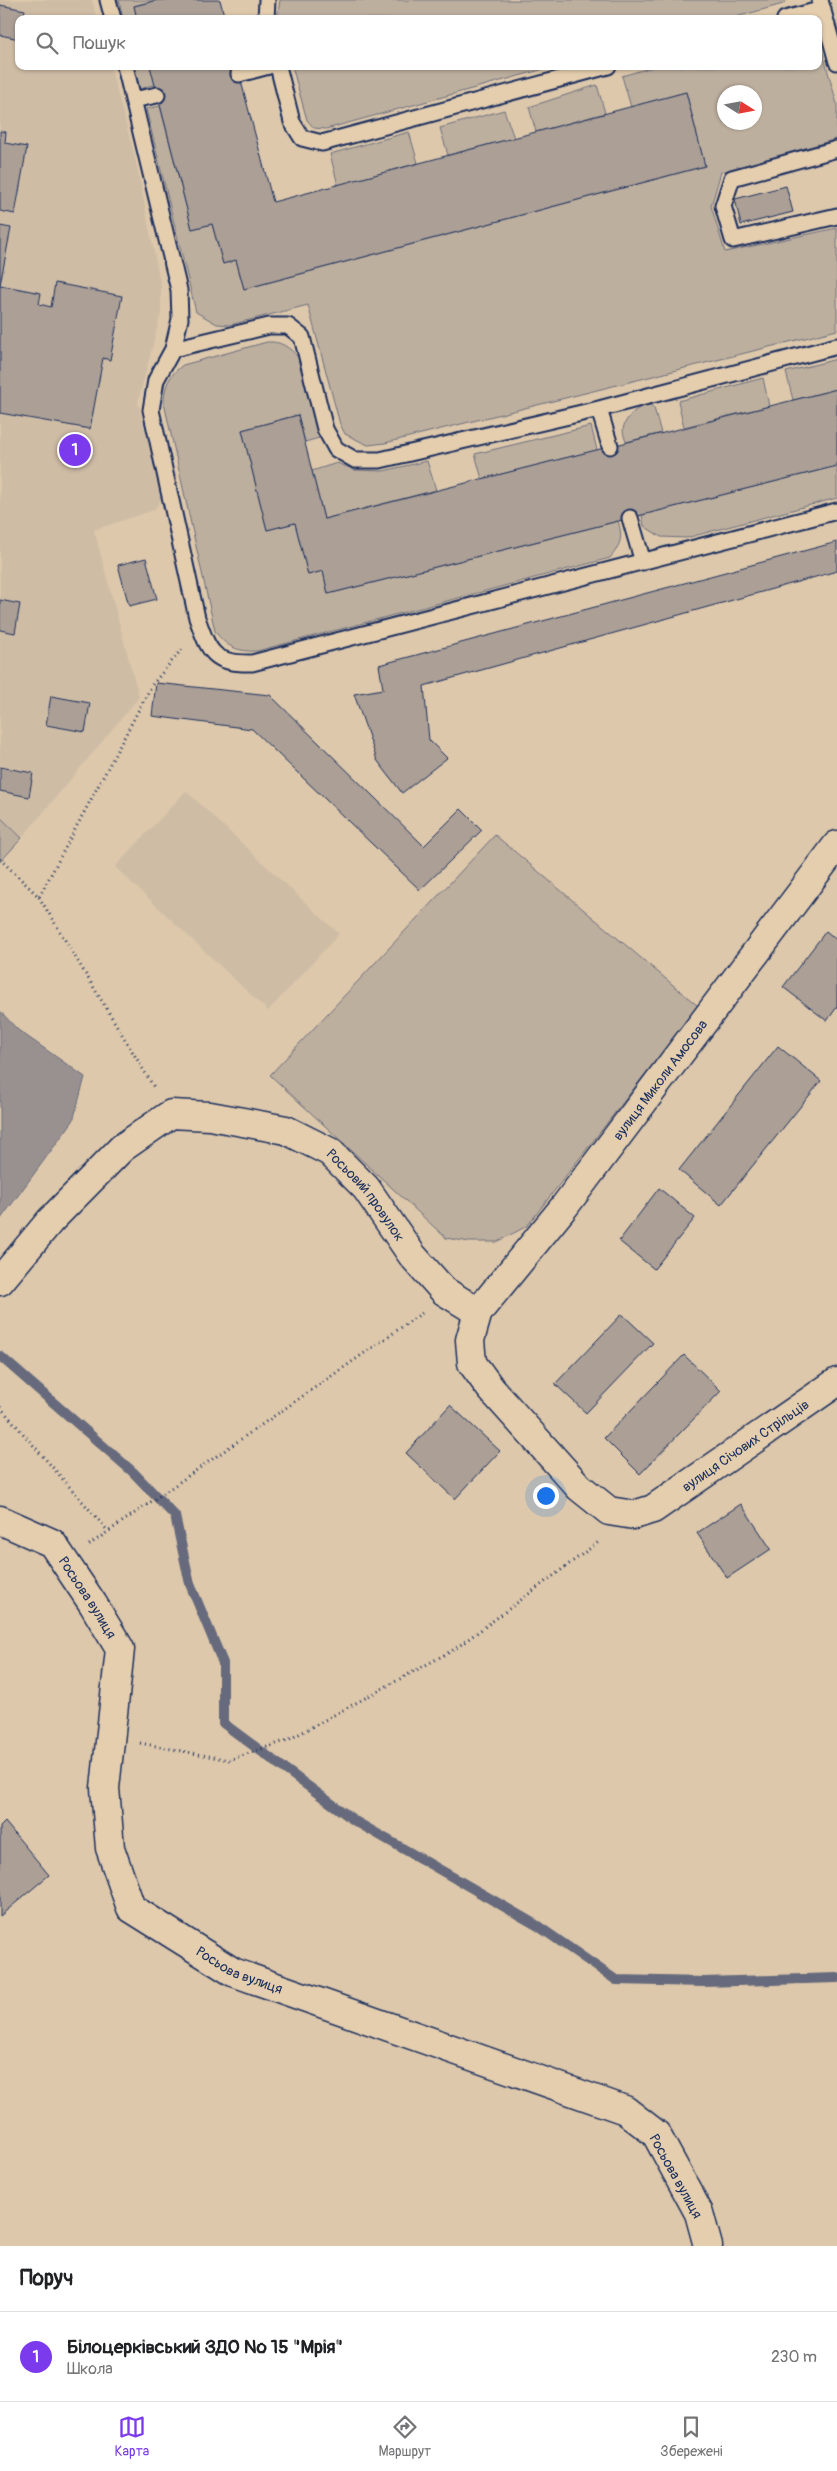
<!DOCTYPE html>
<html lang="uk">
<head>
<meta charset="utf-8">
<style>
  body { margin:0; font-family:Pangolin,sans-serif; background:#f2f2f2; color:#202124 }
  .compass { position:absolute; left:717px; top:85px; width:45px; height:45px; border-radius:50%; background:#fff; box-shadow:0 1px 4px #0004; rotate:101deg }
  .you { position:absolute; left:545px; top:1495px; width:18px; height:18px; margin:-12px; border:4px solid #fff; border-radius:50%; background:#1a73e8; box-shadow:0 0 0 8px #1a73e833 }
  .badge { display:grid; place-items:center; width:32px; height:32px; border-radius:50%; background:#7c3aed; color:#fff; font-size:16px; font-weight:700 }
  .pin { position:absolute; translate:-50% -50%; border:2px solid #fff; box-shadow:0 1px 5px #0006 }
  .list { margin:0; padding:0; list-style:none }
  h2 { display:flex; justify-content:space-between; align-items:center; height:65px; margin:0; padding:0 20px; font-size:21px }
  h2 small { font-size:16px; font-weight:400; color:#757577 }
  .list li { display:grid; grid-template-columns:32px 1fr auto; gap:15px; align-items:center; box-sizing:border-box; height:90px; padding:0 20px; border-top:1px solid #e0e0e0 }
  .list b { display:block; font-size:19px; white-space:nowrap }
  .list p { margin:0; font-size:16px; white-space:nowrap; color:#757577 }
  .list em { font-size:16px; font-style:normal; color:#757577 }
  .icon { flex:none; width:28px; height:28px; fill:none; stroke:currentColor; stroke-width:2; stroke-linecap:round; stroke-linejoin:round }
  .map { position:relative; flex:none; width:837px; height:2246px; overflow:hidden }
  .search { position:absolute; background:#fff; box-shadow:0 1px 4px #0004; left:15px; right:15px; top:15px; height:55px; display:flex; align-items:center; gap:12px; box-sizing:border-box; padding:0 18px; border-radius:10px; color:#757577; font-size:19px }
  .sheet { height:155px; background:#fff }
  nav { display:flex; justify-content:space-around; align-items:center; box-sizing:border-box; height:70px; border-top:1px solid #e0e0e0; background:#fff; font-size:14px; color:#757577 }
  nav a { display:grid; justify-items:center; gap:2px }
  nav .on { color:#7c3aed }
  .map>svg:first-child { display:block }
  .built { fill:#cebca5 }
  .green { fill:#bdaf9e; stroke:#6c6f7e; fill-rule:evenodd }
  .water { fill:#989190; stroke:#666a7c }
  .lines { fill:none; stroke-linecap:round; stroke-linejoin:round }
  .stream { stroke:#666a7c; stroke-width:10 }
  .building { fill:#ab9f96; stroke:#1b2f5e }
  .service-casing { stroke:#1b2f5e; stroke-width:19 }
  .minor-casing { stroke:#1b2f5e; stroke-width:31 }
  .tertiary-casing { stroke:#1b2f5e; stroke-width:31 }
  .path { stroke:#1b2f5e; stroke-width:3; stroke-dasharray:1 4; stroke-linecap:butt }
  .service { stroke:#e5ceae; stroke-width:15 }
  .minor { stroke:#e5ceae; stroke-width:28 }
  .tertiary { stroke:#e5ceae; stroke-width:28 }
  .labels { text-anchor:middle; stroke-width:4; stroke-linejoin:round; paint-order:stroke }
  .street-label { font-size:14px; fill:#1b2f5e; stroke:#e5ceae }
</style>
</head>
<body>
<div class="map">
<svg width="837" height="2246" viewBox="0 0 837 2246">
  <rect width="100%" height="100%" fill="#ddc8ab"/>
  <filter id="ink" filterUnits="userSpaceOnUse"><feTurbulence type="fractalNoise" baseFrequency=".02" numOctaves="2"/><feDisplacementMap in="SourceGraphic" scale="10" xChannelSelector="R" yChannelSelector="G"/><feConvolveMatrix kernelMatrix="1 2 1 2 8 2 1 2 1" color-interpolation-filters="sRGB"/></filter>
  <g filter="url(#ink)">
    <path class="built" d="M0,0H92L97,19H19V66H110L135,157L161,287V313L138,402L162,498L154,510L94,530L139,697L22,838L0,817Z
      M186,791L339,934L268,1011L115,867Z"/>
    <path class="green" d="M119,0H158L134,6L137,19H123Z
      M280,0H787L783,4L729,19H279L278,13Z
      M818,36L837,104V139L721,172L711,206L725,252L837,228V330L385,443L368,445L345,434L340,424L308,305L230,325L217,324L196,312L146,109L160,106L192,229L212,224L223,264L236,260L244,289L705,166L686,92L631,107L622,76L656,66H818ZM724,92H754V122H724Z
      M134,66H150L155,84L140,89Z
      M292,66H555L326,129L314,128L307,120Z
      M597,85L605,113L536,132L529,107Z
      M504,110L514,138L448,155L440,128Z
      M409,132L418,163L338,185L330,154Z
      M267,342C281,341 289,347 298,357L319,438L305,442L298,415L242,430L267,530L295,523L308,575L323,571L328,594L618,521C623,537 621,545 610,558L257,651C238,652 226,647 215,631L164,403C164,386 169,375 183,365Z
      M837,359V389L793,400L786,372Z
      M763,378L769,406L684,427L678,401Z
      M649,404L654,408L661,433L626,442C625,439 623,433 623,430C624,418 638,406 649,404Z
      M591,426L597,450L482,479L475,454Z
      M427,461L436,490L324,519L312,471L337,463L355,470L383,471Z
      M837,466V498L686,538L661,537L644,526L642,515Z
      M0,817L22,838L0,862Z
      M495,835L698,1006L527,1226L497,1242H470L446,1238L270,1075Z"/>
    <path class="water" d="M0,1011L18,1030L85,1077L73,1121L0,1220Z"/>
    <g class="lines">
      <path class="stream" d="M0,1356L133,1472L175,1516L190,1584L223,1663V1723L355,1821L538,1926L616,1980L704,1982L837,1978"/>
    </g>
    <path class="building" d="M158,0H220L225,19H137L134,6Z
      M0,5L25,10L23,19H19V39L0,35Z
      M150,66H237L273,202L686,92L705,166L244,289L236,260L223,264L212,224L192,229Z
      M0,131L6,132L5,143L27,147L15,214L0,211Z
      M786,186L793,212L741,225L735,199Z
      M0,226L11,228L0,285L41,293L39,304L51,307L55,283L122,296L110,360L103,358L90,429L0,413Z
      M837,389V466L328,594L323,571L308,575L295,523L267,530L242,430L298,415L324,519Z
      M837,542V571L424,686L429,740L447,758L402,793L377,760L354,694L383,689L379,665Z
      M146,558L157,599L129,606L118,565Z
      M0,600L20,604L15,633L0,630Z
      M156,683L270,695L424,846L461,809L482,830L420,890L252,729L152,716Z
      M51,696L90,703L85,732L46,725Z
      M0,767L33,773L29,797L0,791Z
      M826,931L837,940V1007L827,1021L783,987Z
      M778,1046L821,1081L721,1205L679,1170Z
      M659,1188L695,1218L654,1269L619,1241Z
      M622,1314L653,1343L586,1413L555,1384Z
      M684,1355L721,1391L640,1474L604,1438Z
      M450,1405L500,1451L455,1499L406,1453Z
      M741,1504L771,1549L727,1578L697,1533Z
      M5,1822L49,1875L0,1916V1827Z"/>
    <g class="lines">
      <defs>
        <path id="service" d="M108,0L113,19
          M820,0L837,62
          M266,19L267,0
          M785,19L823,9
          M125,66L179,290L180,319L173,349L156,380L151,410L197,618C209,652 213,664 252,663L837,511
          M278,66L292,122L302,138L322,143L608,66
          M239,74L269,66
          M133,100L157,95
          M837,149L732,178L723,206L733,240L837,216
          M173,349L269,326H288L302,337L325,429L336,449L355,460H380L599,409L837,346
          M599,409L610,446
          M630,518L643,562"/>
        <g id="minor">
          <path id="s1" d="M0,1281L50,1221L122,1148L171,1114L210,1116L286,1130L330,1152L366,1188L412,1255L444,1291L478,1312L470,1340L472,1363L491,1389L579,1487L609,1511L634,1515L653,1509L837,1382"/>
          <path id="s2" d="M0,1520L52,1543L93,1604L120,1649L105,1788L110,1848L131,1908L233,1972L625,2110L656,2134L699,2213L708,2246"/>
        </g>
        <g id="tertiary">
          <path id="s3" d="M478,1312L564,1207L837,845"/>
        </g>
      </defs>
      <use href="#service" class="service-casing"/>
      <use href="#minor" class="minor-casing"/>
      <use href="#tertiary" class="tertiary-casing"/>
      <path class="path" d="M0,859L39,897L152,685L182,649
        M39,897L155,1089
        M0,1407L108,1531
        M89,1545L422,1313
        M140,1743L229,1760L288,1740L455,1649L600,1541"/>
      <use href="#service" class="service"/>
      <use href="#minor" class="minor"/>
      <use href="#tertiary" class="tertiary"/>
    </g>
  </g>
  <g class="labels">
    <g class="street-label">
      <text dy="5" stroke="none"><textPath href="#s3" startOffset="295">вулиця Миколи Амосова</textPath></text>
      <text dy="5" stroke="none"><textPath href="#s1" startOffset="462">Росьовий провулок</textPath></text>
      <text dy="5" stroke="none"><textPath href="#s1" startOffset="1038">вулиця Січових Стрільців</textPath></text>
      <text dy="5" stroke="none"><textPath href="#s2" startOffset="122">Росьова вулиця</textPath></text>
      <text dy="5" stroke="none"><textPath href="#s2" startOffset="572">Росьова вулиця</textPath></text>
      <text transform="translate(676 2176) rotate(61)" y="5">Росьова вулиця</text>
    </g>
  </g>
</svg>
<svg class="compass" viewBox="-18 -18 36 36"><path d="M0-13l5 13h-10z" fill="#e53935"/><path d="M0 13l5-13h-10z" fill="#757577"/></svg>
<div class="you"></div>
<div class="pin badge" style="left:75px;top:450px">1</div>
<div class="search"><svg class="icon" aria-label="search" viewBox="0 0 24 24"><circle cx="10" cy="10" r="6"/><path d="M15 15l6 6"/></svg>Пошук</div>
</div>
<section class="sheet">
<h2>Поруч<small></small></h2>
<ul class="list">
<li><span class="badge">1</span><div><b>Білоцерківський ЗДО № 15 &quot;Мрія&quot;</b><p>Школа</p></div><em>230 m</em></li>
</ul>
</section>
<nav>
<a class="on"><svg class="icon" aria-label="map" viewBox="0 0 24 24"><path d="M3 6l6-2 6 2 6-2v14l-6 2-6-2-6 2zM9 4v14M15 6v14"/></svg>Карта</a>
<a><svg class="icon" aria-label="directions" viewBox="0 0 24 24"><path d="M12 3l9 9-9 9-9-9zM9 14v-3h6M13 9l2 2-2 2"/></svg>Маршрут</a>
<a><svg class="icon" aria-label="saved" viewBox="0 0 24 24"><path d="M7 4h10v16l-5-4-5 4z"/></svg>Збережені</a>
</nav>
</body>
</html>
